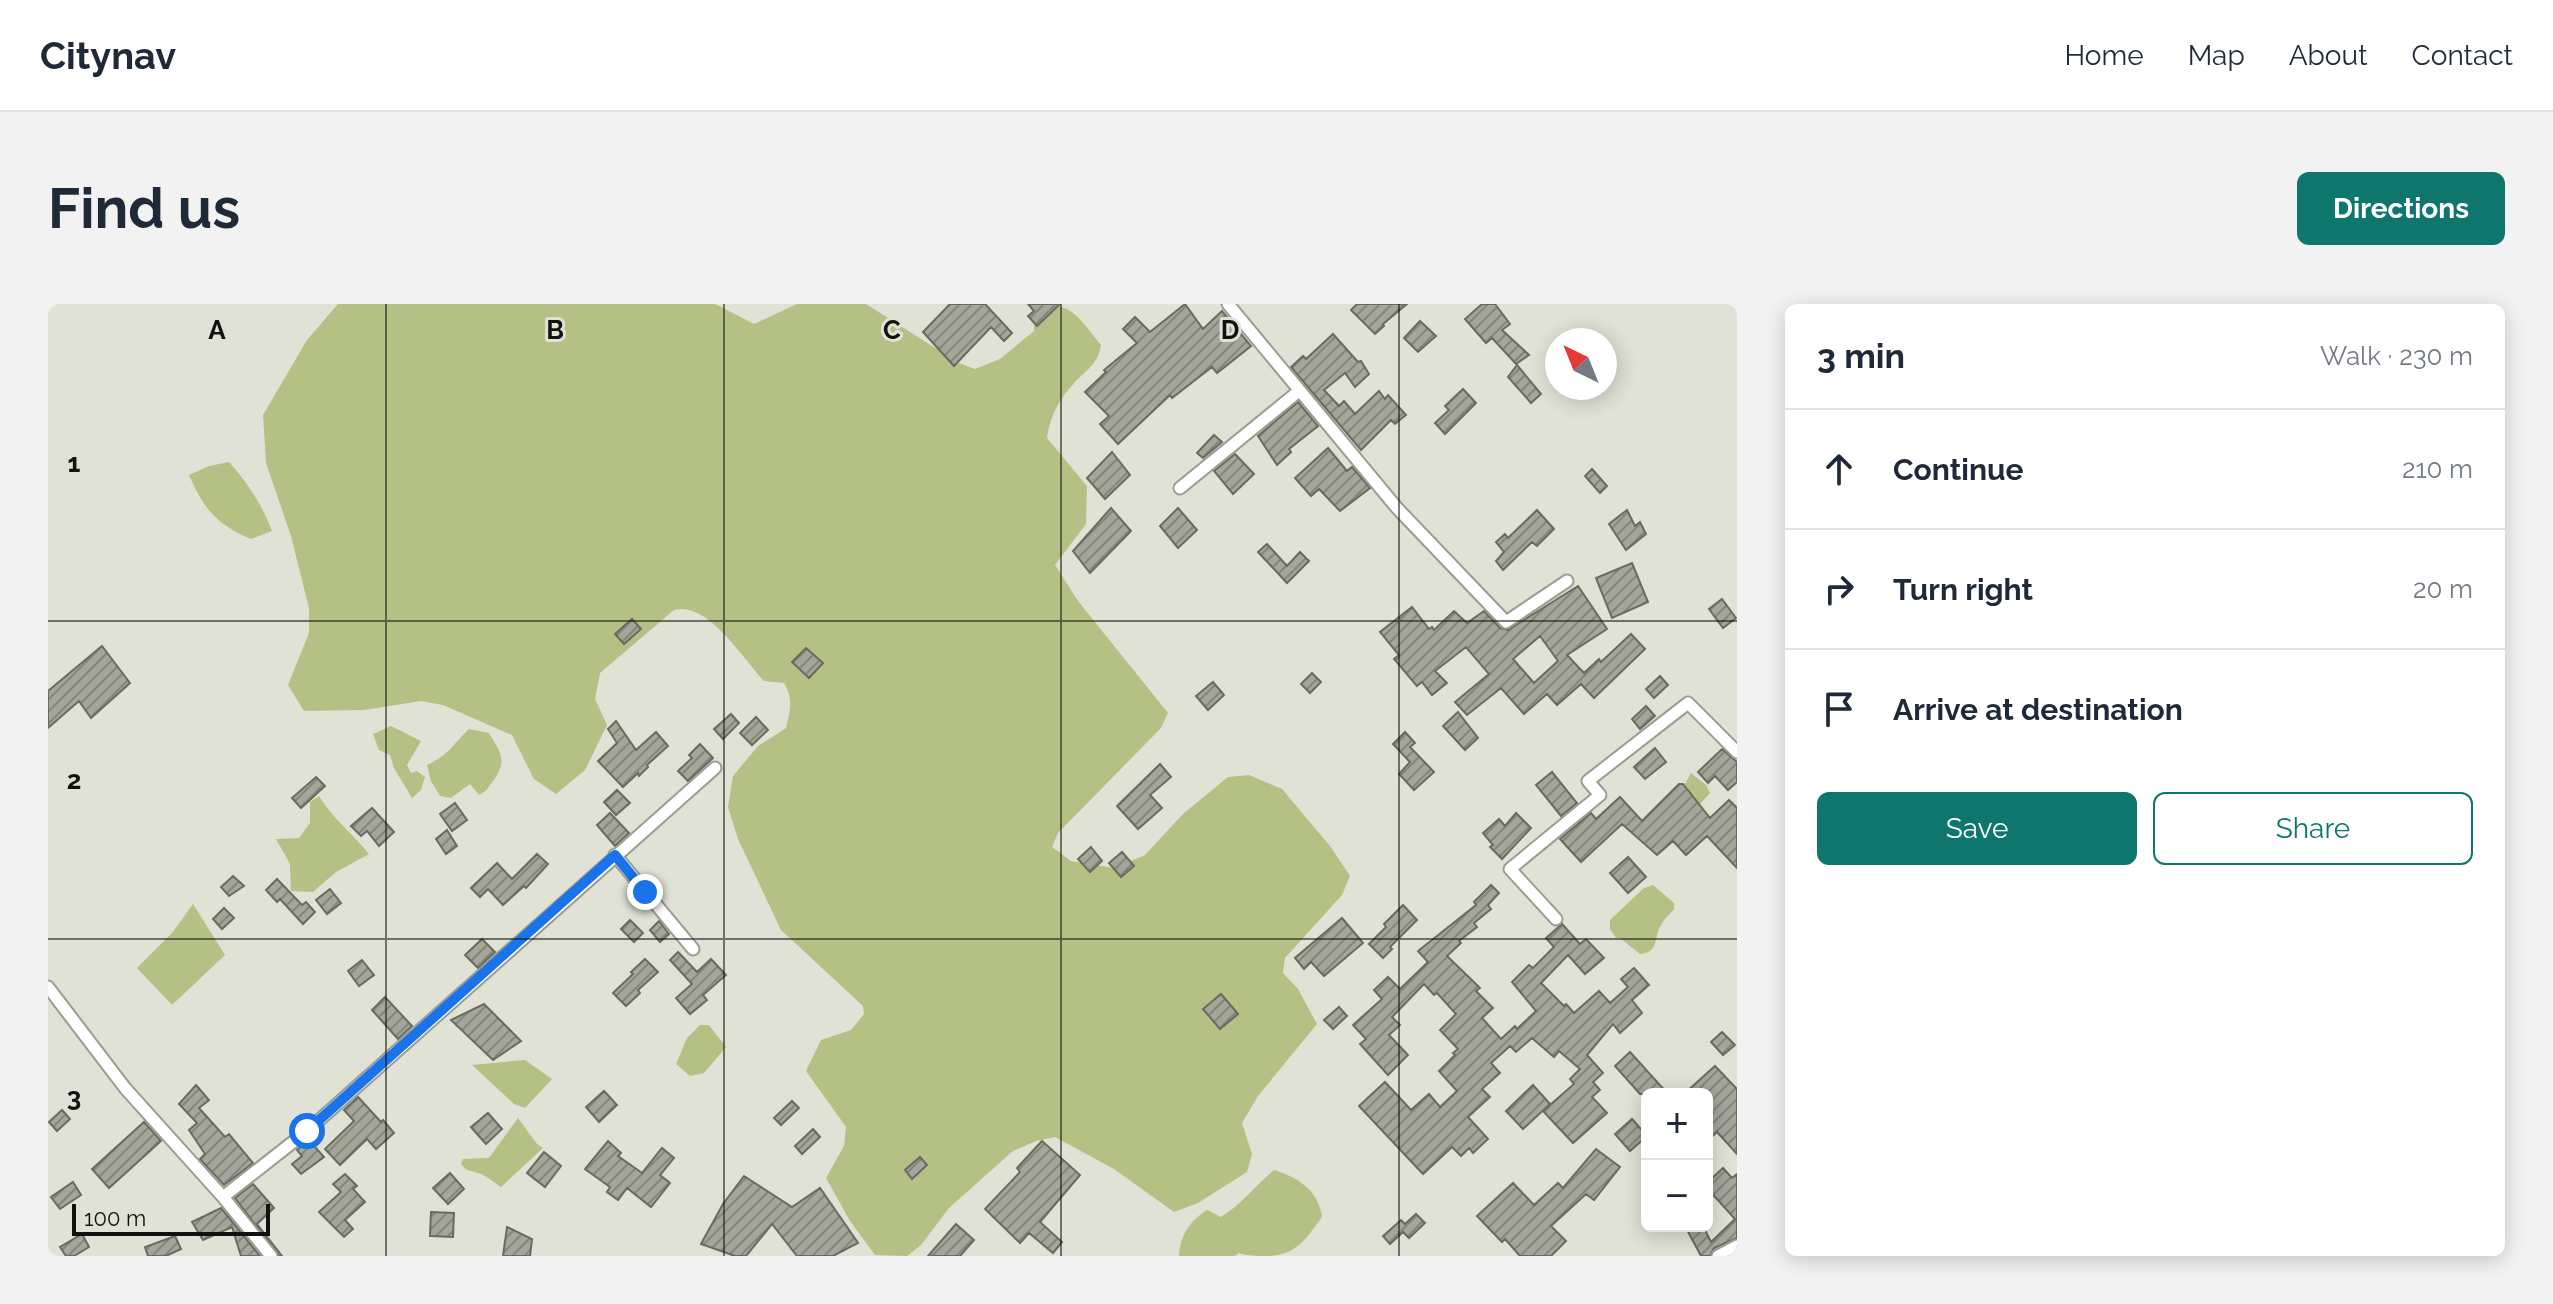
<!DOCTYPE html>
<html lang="en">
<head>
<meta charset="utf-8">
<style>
  body { margin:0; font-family:Raleway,sans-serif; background:#f2f2f3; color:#1f2937 }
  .controls { position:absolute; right:24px; bottom:24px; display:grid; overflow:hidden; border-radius:12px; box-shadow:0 4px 20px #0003 }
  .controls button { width:72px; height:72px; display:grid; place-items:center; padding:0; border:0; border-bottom:2px solid #e0e1e3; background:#fff; color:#1f2937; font:40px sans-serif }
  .compass { position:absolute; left:1497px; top:24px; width:72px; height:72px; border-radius:50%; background:#fff; box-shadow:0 4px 20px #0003; rotate:317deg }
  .scale { position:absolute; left:24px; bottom:20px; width:198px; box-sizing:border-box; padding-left:8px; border:4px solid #11120d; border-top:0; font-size:22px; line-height:28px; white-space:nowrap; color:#11120d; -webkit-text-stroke:6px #dfe2d4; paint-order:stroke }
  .stop { position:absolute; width:24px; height:24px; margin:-18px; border:6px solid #1a73e8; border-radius:50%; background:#fff }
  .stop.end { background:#1a73e8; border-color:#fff; box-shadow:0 2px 8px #0008 }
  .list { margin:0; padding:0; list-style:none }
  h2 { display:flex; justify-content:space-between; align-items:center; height:104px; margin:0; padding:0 32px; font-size:34px }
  h2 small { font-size:26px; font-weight:400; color:#747a83 }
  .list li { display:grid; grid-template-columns:52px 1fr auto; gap:24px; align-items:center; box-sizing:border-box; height:120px; padding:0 32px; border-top:2px solid #e0e1e3 }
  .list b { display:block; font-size:30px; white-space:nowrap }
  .list em { font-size:26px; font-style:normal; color:#747a83 }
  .actions { display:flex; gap:16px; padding:24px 32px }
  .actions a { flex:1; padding:18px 0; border:2px solid #0f766e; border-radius:12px; text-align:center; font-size:28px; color:#0f766e }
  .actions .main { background:#0f766e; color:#fff }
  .icon { flex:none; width:44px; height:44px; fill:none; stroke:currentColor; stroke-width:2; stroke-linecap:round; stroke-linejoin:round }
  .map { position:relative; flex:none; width:1689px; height:952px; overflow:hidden; border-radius:12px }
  header { display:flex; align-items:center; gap:48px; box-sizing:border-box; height:112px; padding:0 40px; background:#fff; border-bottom:2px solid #e0e1e3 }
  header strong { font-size:38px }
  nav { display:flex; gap:44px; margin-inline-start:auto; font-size:28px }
  .intro { display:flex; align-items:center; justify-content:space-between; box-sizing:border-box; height:192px; padding:0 48px }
  h1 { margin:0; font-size:56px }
  .button { padding:20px 36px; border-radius:12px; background:#0f766e; color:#fff; font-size:28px; font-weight:700 }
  main { display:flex; gap:48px; padding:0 48px }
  aside { flex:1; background:#fff; border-radius:12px; box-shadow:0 4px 20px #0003 }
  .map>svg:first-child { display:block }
  .water { fill:#b5c085 }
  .building { fill:url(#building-hatch); stroke:#696b5f; stroke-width:2; fill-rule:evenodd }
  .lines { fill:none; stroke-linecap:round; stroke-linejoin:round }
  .minor-casing { stroke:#9a9d90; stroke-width:15 }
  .minor { stroke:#fff; stroke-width:11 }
  .route { stroke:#1a73e8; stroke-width:10 }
  .grid { fill:none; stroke:#11120d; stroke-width:2; stroke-opacity:0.55 }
  .grid-label { font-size:26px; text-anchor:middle; font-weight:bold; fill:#11120d; stroke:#dfe2d4; stroke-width:6; stroke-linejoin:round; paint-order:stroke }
</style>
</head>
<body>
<header>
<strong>Citynav</strong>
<nav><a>Home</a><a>Map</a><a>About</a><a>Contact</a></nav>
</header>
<div class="intro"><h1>Find us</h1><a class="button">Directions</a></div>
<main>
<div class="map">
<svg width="1689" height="952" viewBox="0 0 1689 952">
  <defs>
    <pattern id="building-hatch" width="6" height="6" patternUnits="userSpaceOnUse" patternTransform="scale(2)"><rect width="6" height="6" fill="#a3a699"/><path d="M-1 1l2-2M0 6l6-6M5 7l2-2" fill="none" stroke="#83867b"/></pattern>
  </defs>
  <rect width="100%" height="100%" fill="#dfe2d4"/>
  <path class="water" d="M290,0H667L706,20L749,0H818L911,59L927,65L952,55L986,27L987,0C1027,0 1029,12 1053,41C1050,59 1041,64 1028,77C1012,94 1002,111 999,134L1039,182L1038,220L1007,261L1030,297L1120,409L1113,424L1010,529L1004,543L1023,557L1066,564L1097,551L1135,510L1180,473L1201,471L1234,485L1282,542L1302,572L1294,591L1237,654L1235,669L1250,685L1269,720L1210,792L1194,819L1204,850L1199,868L1150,899L1126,908L1066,865L1007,833L988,837L965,847L901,904L873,941L859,952L827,951L802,917L778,874L796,842L798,823L758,767L773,736L803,726L816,710L815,702L733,626L690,535L680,503L685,472L710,442L738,424C742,407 746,395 736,379L716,377C695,355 660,297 626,306L552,369L547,395L559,421L537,466L508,490L486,475L464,431L395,401L373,397L316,406L256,407L240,381L261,329V304L243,232L218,159L215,111L259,36Z
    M181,158C200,179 214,201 224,227L203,235C168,220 156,205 141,171L161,162Z
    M343,422L373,437L359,461L363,469L369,467L377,473L373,486L364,494L346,464L342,451L331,446L325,430Z
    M421,425L441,429C453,449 460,457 445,477C440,484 438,488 431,491L422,480L403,494L392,492L383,477L379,461C401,451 404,441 421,425Z
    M1643,469L1658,481L1662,489L1645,508L1627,498Z
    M271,492C285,515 305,530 321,550L288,568L265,588L243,587L242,560L228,535L251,534L262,519V498Z
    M1605,581L1626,599V605C1622,610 1616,615 1613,621C1605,634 1612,648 1592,650L1572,634H1568L1562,625V616L1596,584Z
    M145,600L177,651L124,701L89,664L124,629Z
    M652,721H661L678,743L656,769L642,772L628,760L639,734Z
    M477,756L504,775L477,804L466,800L424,761Z
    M470,814L489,840L495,844L453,883L434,870L419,866L413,860L415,855L441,854Z
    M1226,866C1250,873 1271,887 1274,913C1257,936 1248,952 1217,952C1208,952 1200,952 1191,949L1187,952H1131C1132,931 1142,917 1159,906L1173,913C1194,900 1208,881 1226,866Z"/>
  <path class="building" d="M902,0H937L964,29L956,37L943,23L906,62L875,28Z
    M980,0H1012L989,22L980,12L986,7Z
    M1137,0L1155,25L1174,7L1203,42L1169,69L1164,63L1124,94L1122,91L1070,140L1052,120L1061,112L1037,88L1058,68L1056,66L1089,39L1075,25L1087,13L1102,28Z
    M1309,0H1359L1335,20L1336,22L1327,30L1303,6Z
    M1434,0H1447L1462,20L1454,26L1481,51L1468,60L1444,34L1438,39L1417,15Z
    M1372,17L1388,32L1370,48L1356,34Z
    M1285,30L1310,58L1313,57L1321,70L1307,83L1297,69L1276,86L1291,102L1296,97L1307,110L1331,87L1337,95L1340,91L1358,111L1347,120L1343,116L1313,146L1243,63L1255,52L1258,55Z
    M1469,61L1493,90L1483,99L1460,73Z
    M1415,85L1428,99L1397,130L1387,119L1401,106L1397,102Z
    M1250,98L1270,122L1241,145L1243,148L1229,161L1210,132Z
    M1166,131L1174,138L1155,154L1149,149Z
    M1280,144L1299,167L1304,163L1322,184L1292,207L1271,185L1263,192L1247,174Z
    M1064,148L1082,171L1057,195L1039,174Z
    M1187,150L1206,170L1185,190L1166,167Z
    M1544,165L1559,182L1552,189L1537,172Z
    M1063,204L1083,227L1042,269L1025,247Z
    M1130,204L1149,226L1130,244L1112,222Z
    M1489,206L1506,225L1489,242L1484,238L1455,266L1448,257L1456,248L1448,238L1457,230L1460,234Z
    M1579,206L1587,222L1592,218L1598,230L1578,246L1561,220Z
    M1219,240L1239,262L1252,248L1261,257L1239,279L1210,248Z
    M1584,259L1600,298L1564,314L1548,274Z
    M1530,282L1559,325L1519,351L1536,369L1551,355L1553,358L1583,330L1597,345L1546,394L1533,380L1509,401L1499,390L1476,410L1453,384L1419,411L1407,398L1441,370L1418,343L1387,367L1399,379L1384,391L1374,378L1369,382L1346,355L1351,351L1332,328L1364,303L1381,325L1384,323L1386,326L1406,307L1419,319L1436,307L1452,324L1460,326ZM1492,332L1510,357L1486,379L1465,355Z
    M1674,295L1688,314L1675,324L1661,305Z
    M584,315L593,325L576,340L567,330Z
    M54,342L82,379L43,414L31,397L0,424V387Z
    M758,344L775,359L761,374L744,358Z
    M1264,369L1273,378L1262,389L1253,380Z
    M1612,372L1620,381L1606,394L1598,385Z
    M1165,378L1176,391L1160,406L1148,392Z
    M1598,402L1607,412L1592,425L1584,415Z
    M1410,408L1430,434L1417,446L1395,422Z
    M683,410L691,419L675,435L666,425Z
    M708,413L720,426L704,441L692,429Z
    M568,417L588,446L608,428L620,442L599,461L600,463L591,472L590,469L575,483L550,457L569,439L560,425Z
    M1357,428L1367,439L1362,443L1386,468L1366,486L1351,470L1362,458L1345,440Z
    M652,440L665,454L640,477L630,467L644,454L641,451Z
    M1607,444L1618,458L1597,475L1586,463Z
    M1674,445L1689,458V478L1680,486L1667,472L1660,479L1650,468Z
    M1112,460L1123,473L1102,491L1114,504L1090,525L1069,502Z
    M1504,468L1529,499L1513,512L1488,481Z
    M268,473L277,482L253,504L244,494Z
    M1631,480H1635L1662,514L1681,496L1689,504V564L1659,532L1638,551L1625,537L1609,551L1574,520L1533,558L1512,535L1543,509L1548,515L1572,493L1594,517Z
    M569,486L582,499L568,511L556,498Z
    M407,499L419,516L404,527L392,510Z
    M324,504L346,528L331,542L319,527L313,532L303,522Z
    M562,509L581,529L567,542L549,521Z
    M1468,509L1483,524L1454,555L1442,543L1445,541L1435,529L1451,515L1457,522Z
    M399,526L409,542L398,550L388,535Z
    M1043,543L1054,557L1042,568L1030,555Z
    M1074,548L1086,562L1073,573L1061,559Z
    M489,550L500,560L478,584L476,582L455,601L440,585L432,593L423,584L449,559L464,575Z
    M1580,553L1598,573L1580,589L1562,569Z
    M185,572L196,582L181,592L173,583Z
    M229,575L254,601L258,598L267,608L255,620L232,595L229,598L218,586Z
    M1443,581L1451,589L1440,601L1443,605L1426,619L1429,623L1411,637L1413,639L1399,652L1432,684L1428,687L1445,704L1434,714L1453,735L1467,722L1469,725L1488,707L1464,678L1481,661L1485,664L1506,643L1498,634L1514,620L1532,640L1538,635L1556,654L1537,670L1520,651L1493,679L1516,702L1518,700L1526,709L1551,687L1562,699L1580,683L1573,675L1586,664L1601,681L1584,696L1594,709L1572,729L1565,720L1539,751L1555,769L1545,778L1552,786L1544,793L1559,809L1525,839L1495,807L1526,780L1522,775L1532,765L1511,747L1506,753L1484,734L1468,748L1462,742L1443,759L1452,769L1434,785L1442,793L1420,813L1440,835L1425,849L1421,844L1413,852L1404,843L1375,870L1311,802L1337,778L1363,806L1381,790L1392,803L1409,787L1391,767L1407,751L1405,749L1410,745L1392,726L1408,710L1389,689L1386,691L1376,680L1344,713L1352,721L1341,731L1360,751L1340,771L1312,740L1318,735L1305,721L1334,695L1326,686L1340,673L1352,685L1380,658L1370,647L1428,601L1426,598Z
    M282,585L293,599L279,610L268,596Z
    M1355,601L1369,616L1342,643L1344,645L1335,654L1321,640L1338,623L1336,620Z
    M176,604L186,614L174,625L165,615Z
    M1294,614L1315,639L1276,672L1263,658L1256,665L1247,654Z
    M582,616L595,629L586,638L573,625Z
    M611,617L621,630L612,638L602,626Z
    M434,635L447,648L430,664L417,651Z
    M630,648L649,668L663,655L678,671L655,691L659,696L642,710L628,694L644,680L622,656Z
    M597,655L610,668L590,686L592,689L578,702L565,689L585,670L583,668Z
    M314,656L326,671L311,682L300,667Z
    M1173,690L1190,710L1172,725L1155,705Z
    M337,693L364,722L350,735L324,706Z
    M436,700L473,737L445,756L403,716Z
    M1291,703L1299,712L1285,725L1276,716Z
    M1674,728L1687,741L1675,751L1663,738Z
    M1582,748L1620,790H1592L1567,762Z
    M1667,762L1689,785V850L1669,828L1659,837V814L1665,809L1659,802V790H1636Z
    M148,781L161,796L151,804L177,833L181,830L205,859L176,881L152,855L157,850L141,826L149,819L131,800Z
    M1485,781L1502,800L1475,825L1458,807Z
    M556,787L569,801L551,818L538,803Z
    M310,793L333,818L335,816L346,829L328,845L319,835L292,861L277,845L306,817L296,806Z
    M744,797L751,804L733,821L726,814Z
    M14,806L22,815L9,827L1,818Z
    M440,809L454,825L438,840L423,823Z
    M1584,815L1599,832L1582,847L1567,830Z
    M96,818L113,837L61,884L44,865Z
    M765,825L772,833L754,850L747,842Z
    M261,836L276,853L253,870L244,860L254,852L249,846Z
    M560,837L573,849L570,852L594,869L614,844L626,854L612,871L622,879L603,903L579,884L570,896L559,888L562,883L537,865Z
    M994,837L1032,871L992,918L1014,938L1005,949L981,929L972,939L937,905L972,868L969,864Z
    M1548,845L1572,863L1546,896L1538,890L1503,922L1518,937L1503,952H1472L1457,935L1454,938L1429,912L1465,879L1486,901L1510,879L1515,884Z
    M496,848L513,862L497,883L479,869Z
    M872,853L879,861L864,875L857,866Z
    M1675,864L1684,874L1689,870V934L1666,944L1662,952H1653L1637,922H1655L1663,938L1687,915L1659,884V879Z
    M402,869L416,885L400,900L385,884Z
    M297,870L309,882L305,885L317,898L297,916L305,925L296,933L271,908L293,888L285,880Z
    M696,872L744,903L772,884L810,939L785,952H749L724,920L698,952H687L653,940L675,900Z
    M25,878L33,891L12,905L3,893Z
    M205,880L226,904L209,920L234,952H231L187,894Z
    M173,904L212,952H193L184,923L155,936L144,918Z
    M383,908L406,909L405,933L382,932Z
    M1368,910L1377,919L1361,934L1355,928L1342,940L1335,932L1353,916L1357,920Z
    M908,920L926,936L912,952H880Z
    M459,923L484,935L482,952H455Z
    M34,930L41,943L26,952H18L12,943Z
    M127,932L133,945L118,952H100L97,943Z"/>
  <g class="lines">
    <defs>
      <path id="minor" d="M1180,0L1349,204L1458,318L1519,277
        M1132,184L1251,87
        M567,551L645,645
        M1508,615L1462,565L1552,491L1540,477L1640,399L1689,448
        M0,683L77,784L175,893L223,952
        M175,893L259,827L667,464
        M1670,952L1689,942"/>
    </defs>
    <use href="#minor" class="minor-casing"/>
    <use href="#minor" class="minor"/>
  </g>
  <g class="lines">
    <path class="route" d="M259,827L567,551L597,588"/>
  </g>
  <path class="grid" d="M338,0V952M676,0V952M1013,0V952M1351,0V952M0,317H1689M0,635H1689"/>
  <g class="grid-label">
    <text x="169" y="35">A</text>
    <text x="507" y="35">B</text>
    <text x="844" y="35">C</text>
    <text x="1182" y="35">D</text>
    <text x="26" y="168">1</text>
    <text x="26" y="485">2</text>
    <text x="26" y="802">3</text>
  </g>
</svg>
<div class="controls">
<button>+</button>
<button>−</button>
</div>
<svg class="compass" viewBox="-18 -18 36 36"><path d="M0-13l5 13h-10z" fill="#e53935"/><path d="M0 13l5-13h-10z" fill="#747a83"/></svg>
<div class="scale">100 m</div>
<div class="stop" style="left:259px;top:827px"></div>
<div class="stop end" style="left:597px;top:588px"></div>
</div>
<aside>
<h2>3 min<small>Walk · 230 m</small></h2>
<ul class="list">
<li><svg class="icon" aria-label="ahead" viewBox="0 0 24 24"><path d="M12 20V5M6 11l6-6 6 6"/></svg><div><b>Continue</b></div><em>210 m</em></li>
<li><svg class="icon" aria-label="right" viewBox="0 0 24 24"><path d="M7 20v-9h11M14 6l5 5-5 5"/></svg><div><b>Turn right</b></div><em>20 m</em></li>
<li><svg class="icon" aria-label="arrive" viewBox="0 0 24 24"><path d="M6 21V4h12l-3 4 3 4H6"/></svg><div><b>Arrive at destination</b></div></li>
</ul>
<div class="actions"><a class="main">Save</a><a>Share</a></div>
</aside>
</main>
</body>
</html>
